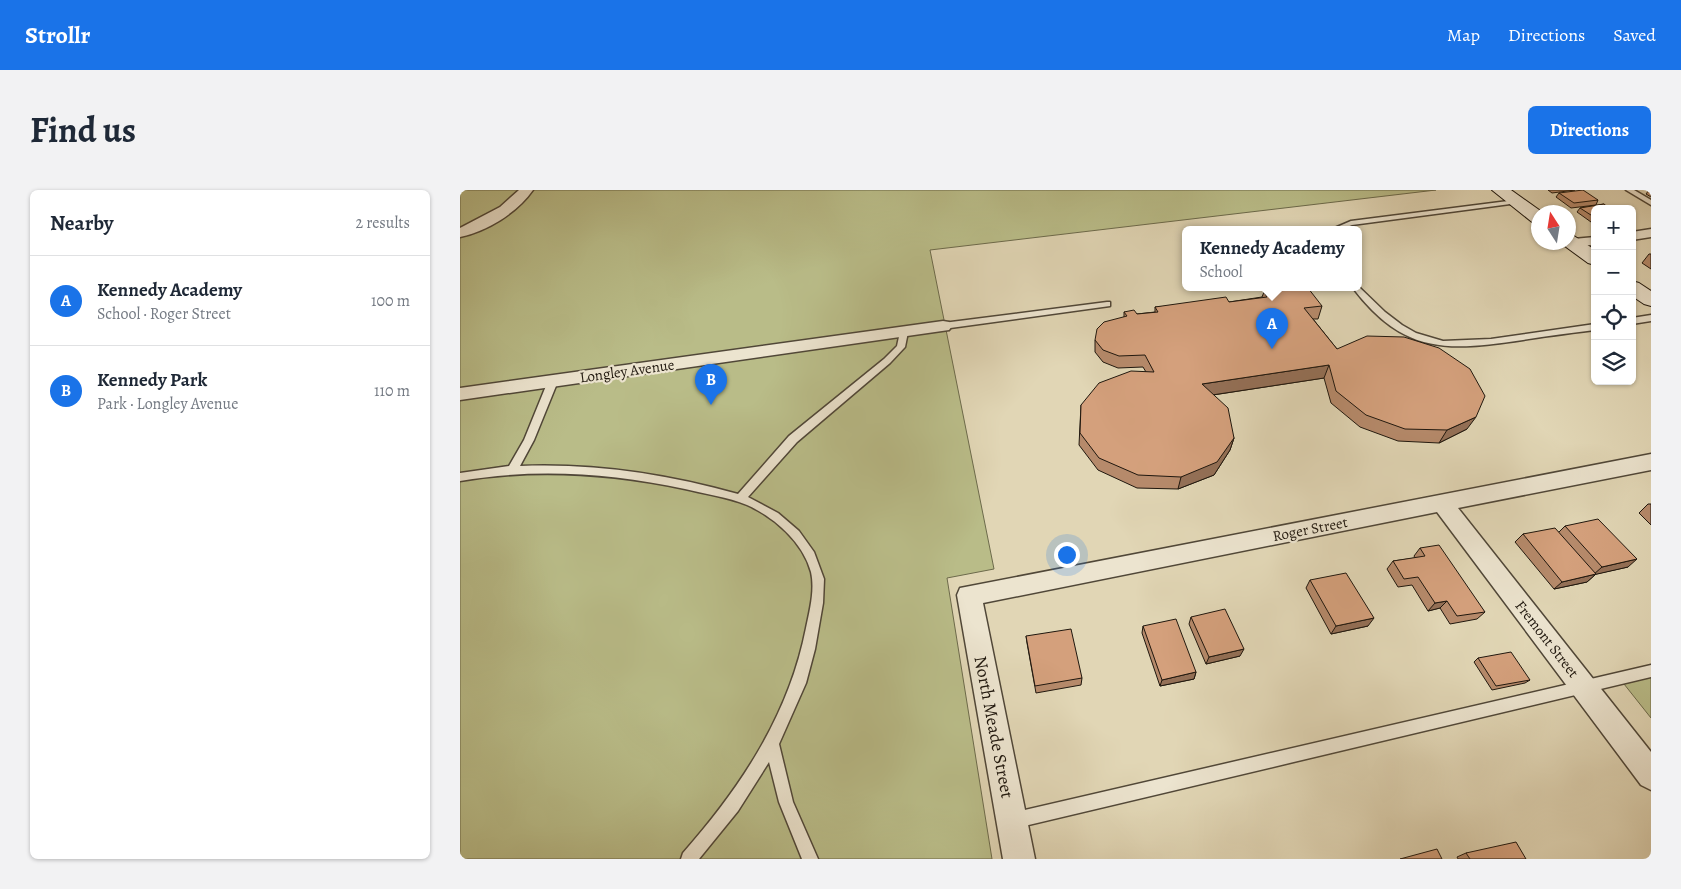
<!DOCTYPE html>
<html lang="en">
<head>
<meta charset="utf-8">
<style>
  body { margin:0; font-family:Alegreya,serif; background:#f2f2f3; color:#1f2937 }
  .controls { position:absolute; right:15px; top:15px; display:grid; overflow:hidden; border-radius:8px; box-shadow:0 1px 4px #0004 }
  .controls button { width:45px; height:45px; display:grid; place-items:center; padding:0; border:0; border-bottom:1px solid #e0e1e3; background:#fff; color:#1f2937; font:25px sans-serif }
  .compass { position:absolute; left:1071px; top:15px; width:45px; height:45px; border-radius:50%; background:#fff; box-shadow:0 1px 4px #0004; rotate:348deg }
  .you { position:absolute; left:606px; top:364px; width:18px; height:18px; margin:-12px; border:4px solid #fff; border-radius:50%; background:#1a73e8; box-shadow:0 0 0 8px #1a73e833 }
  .badge { display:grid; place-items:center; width:32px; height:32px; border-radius:50%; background:#1a73e8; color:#fff; font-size:16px; font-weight:700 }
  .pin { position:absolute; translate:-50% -41px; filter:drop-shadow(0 1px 2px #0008) }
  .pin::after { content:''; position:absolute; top:26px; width:18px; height:15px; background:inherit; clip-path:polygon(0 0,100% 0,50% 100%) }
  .popup { position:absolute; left:722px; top:36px; width:180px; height:65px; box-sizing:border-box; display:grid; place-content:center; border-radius:8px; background:#fff; filter:drop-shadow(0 1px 4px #0005); font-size:16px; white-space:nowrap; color:#747a83 }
  .popup b { font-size:19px; color:#1f2937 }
  .popup::after { content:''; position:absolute; left:50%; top:100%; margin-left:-10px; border:10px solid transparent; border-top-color:#fff }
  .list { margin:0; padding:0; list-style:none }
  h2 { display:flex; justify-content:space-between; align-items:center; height:65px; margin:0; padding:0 20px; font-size:21px }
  h2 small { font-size:16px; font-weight:400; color:#747a83 }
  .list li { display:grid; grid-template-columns:32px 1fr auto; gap:15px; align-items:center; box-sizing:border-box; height:90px; padding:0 20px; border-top:1px solid #e0e1e3 }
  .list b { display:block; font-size:19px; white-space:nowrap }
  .list p { margin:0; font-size:16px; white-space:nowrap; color:#747a83 }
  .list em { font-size:16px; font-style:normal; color:#747a83 }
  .icon { flex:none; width:28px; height:28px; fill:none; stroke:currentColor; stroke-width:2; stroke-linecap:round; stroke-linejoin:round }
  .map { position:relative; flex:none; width:1191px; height:669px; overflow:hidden; border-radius:8px }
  header { display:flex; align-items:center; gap:30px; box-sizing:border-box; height:70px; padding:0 25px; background:#1a73e8; color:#fff }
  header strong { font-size:24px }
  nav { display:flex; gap:28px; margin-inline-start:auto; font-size:18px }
  .intro { display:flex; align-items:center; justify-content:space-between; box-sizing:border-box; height:120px; padding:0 30px }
  h1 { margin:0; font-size:35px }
  .button { padding:12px 22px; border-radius:8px; background:#1a73e8; color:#fff; font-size:18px; font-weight:700 }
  main { display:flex; gap:30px; padding:0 30px }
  aside { flex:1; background:#fff; border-radius:8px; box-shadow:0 1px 4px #0004 }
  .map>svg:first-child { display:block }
  .green { fill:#b9bc88; stroke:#6c6a4b }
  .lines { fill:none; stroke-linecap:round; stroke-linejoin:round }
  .lane-casing { stroke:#504738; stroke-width:3 }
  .street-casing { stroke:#504738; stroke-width:3 }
  .secondary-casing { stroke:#1f170e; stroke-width:2 }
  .lane { fill:#ece4cf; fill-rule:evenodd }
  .street { fill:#ece4cf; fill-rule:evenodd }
  .secondary { fill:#ece4cf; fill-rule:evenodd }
  .wall { fill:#b68a6b; stroke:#1f170e }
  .shaded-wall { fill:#947057; stroke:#1f170e }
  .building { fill:#d4a07c; stroke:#1f170e }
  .labels { text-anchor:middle; stroke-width:4.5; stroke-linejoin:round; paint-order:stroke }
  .street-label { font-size:15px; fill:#1f170e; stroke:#ece4cf }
  .near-street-label { font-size:18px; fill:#1f170e; stroke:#ece4cf }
</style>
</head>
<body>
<header>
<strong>Strollr</strong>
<nav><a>Map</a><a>Directions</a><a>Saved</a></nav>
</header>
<div class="intro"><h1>Find us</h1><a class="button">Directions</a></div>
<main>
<aside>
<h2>Nearby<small>2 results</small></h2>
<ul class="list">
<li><span class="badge">A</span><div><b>Kennedy Academy</b><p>School · Roger Street</p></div><em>100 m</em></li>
<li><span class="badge">B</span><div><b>Kennedy Park</b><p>Park · Longley Avenue</p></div><em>110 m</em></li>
</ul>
</aside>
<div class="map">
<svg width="1191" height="669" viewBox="0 0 1191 669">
  <rect width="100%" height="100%" fill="#e1d6b5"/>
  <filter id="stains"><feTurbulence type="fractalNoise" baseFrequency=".004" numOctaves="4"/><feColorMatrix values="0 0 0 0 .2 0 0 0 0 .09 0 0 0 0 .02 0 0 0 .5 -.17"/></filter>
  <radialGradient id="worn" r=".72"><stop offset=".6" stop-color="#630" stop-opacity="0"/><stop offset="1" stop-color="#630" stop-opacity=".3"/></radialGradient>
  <path class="green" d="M0,0H976L470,60L534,379L487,388L532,669H0Z
    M1191,487V528L1164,494Z"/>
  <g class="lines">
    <defs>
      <path id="lane" d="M1166,0H1174L1191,10V15Z
        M1056,10L1058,11V13L892,35L880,40H870L891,31Z
        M898,96L925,122L942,135L956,143L983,151L1031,149L1135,134V140C1111,143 1087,146 1063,150C988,161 944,165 893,98H898Z
        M647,112H650V116L483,139L479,136L483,133Z
        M1191,125V131L1172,134V128Z
        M444,139L448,142L445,157L430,173L337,252L288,307L318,323L339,341L354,362L364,389L363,413L355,459L346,493L319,554L333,612L358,669H342L319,612L309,572L278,621L239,669H221L223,663C281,597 329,525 346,438C350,419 355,400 351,382C343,352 314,327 287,315C268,307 245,304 225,299C149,283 76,278 0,291V283L49,276L64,250L88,191L93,188L98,191L74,250L60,276C134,273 207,284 278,304L329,246L424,169L437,156L440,142Z
        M1191,475V487L552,639L547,636L544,631L547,626L552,623Z"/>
      <path id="street" d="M59,0H73C57,23 27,41 0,47V38L40,17Z
        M1191,39V47L1172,50V42Z
        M1135,47V55L1108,56L1106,53L1113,49Z
        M483,131L489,132L492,136L489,140L0,210V198Z
        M1191,264V280L998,318L1191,562V600L1181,595L977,322L523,413L575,669H543L497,405L500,398Z"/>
      <path id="secondary" d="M1032,0H1051L1082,22H1078V33L1072,32Z
        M1108,45L1114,46L1135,60V75L1128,73L1102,54L1101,52H1108Z
        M1172,91L1179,93L1191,101V116L1184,114L1172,106Z"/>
    </defs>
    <use href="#lane" class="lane-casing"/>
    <use href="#street" class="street-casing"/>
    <use href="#secondary" class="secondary-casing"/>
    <use href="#lane" class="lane"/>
    <use href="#street" class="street"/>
    <use href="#secondary" class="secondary"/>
  </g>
  <path class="wall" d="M1088,0H1115L1092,3Z
    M1189,0H1191V7L1186,4Z
    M1099,3L1138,10L1136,15L1111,18L1096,7Z
    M1144,14L1135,31L1131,32L1117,22L1120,18Z
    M1189,64H1191V79L1182,73Z
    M804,102L862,116L858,129H853L877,159L1007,239L979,253L938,251L900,237L871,213L864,188L753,205L774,248L770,260L754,285L718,299L677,298L638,280L619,255L621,215L686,182L683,177L658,178L643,172L635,162V150L664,127V122L677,124L695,122V117L769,112L802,107Z
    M1188,314H1191V335L1179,323Z
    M1105,336L1168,377L1136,384L1127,392L1094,399L1055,352L1063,344L1099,342Z
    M960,358L1025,422L1017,429L990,434L980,418L968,421L952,395L938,397L927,379L933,371L955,368L954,366Z
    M850,390L908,436L871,444L846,398Z
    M731,427L780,466L746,474L729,434Z
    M683,436L736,482L734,489L700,496L682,443Z
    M566,446L622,488L621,495L576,503L567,453Z
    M1018,468L1070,490L1065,493L1032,500L1014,472Z
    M1006,663L1066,669H998L997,667Z"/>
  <path class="shaded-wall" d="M1134,27H1135V31L1131,32Z
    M869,175L864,188L739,207L742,194Z
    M1016,227L1007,239L979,253L987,240Z
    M774,248L770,260L754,285L718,299L721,287Z
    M1177,369L1168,377L1133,385L1142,377Z
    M1136,384L1127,392L1094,399L1102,392Z
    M987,411L980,418L968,421L975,413Z
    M914,428L908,436L871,444L876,436Z
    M784,459L780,466L746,474L749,467Z
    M736,482L734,489L700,496L702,490Z"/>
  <path class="building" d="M1123,0L1138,10L1114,13L1099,3Z
    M1144,14L1150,19H1135V27H1134L1120,18Z
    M840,98H848L862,116L844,118L877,159L907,146L944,147L979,158L1010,179L1025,206L1016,227L987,240L945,239L906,225L876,201L869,175L742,194L768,218L774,248L757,272L721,287L678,285L639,268L620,243L621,215L639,193L671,181L694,182L685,165L659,166L643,160L635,150L637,139L644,132L667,126L664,122L674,120L677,124L698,122L695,117L766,107L769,112L807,107L804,102Z
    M1138,329L1177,369L1142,377L1105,336Z
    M1095,338L1136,384L1102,392L1063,344Z
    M979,355L1025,422L997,426L987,411L975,413L958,387L944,389L933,371L965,366L960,358Z
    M886,383L914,428L876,436L850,390Z
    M765,419L784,459L749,467L731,427Z
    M716,429L736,482L702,490L683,436Z
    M611,439L622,488L575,496L566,446Z
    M1051,462L1070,490L1036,496L1018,468Z
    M1056,652L1066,669H1010L1006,663Z
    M977,659L982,669H940Z"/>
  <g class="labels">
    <g class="street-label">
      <text transform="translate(167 181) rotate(-8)" y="5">Longley Avenue</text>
      <text transform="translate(850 339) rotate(-11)" y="5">Roger Street</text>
      <text transform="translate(1087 449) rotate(52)" y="5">Fremont Street</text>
    </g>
    <g class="near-street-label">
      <text transform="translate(534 537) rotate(79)" y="6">North Meade Street</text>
    </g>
  </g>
  <rect width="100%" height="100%" filter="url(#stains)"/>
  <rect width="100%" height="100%" fill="url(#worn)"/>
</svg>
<div class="controls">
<button>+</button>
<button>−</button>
<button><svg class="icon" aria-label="locate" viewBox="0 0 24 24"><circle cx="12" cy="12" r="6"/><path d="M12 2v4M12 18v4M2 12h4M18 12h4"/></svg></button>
<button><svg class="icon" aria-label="layers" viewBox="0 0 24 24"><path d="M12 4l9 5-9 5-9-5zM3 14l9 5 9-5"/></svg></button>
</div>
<svg class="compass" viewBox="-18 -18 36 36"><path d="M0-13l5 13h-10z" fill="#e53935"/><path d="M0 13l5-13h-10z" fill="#747a83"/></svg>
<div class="you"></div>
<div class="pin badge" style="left:812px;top:159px">A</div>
<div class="popup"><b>Kennedy Academy</b>School</div>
<div class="pin badge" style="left:251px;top:215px">B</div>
</div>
</main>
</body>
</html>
